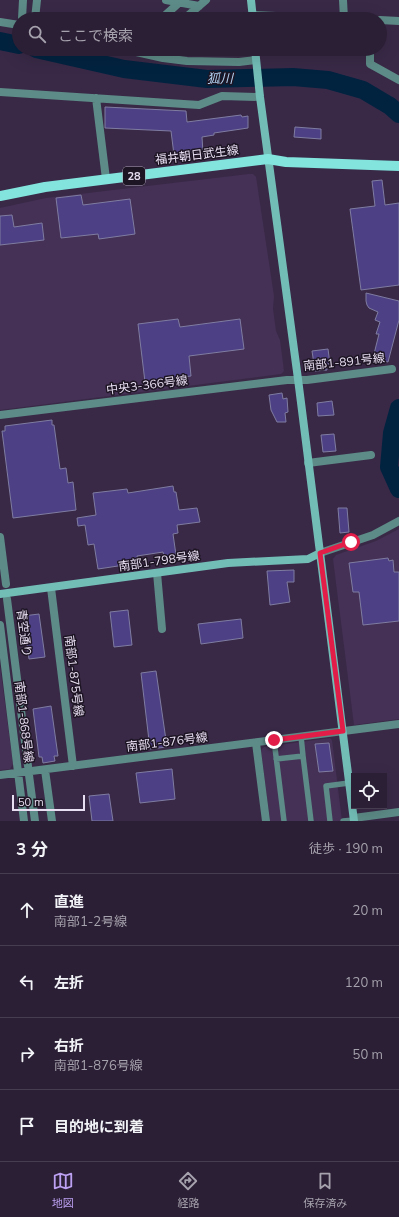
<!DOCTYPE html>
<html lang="ja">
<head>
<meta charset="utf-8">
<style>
  body { margin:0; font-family:Mulish,"Noto Sans JP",sans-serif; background:#372c41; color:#f1f3f6 }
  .controls { position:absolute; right:12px; bottom:12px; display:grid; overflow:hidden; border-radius:0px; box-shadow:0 4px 16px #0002 }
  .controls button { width:36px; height:36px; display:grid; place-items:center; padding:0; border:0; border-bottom:1px solid #473d50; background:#2b1f35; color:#f1f3f6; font:20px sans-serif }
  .scale { position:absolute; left:12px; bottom:10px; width:73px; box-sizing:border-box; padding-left:4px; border:2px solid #e9dff3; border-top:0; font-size:11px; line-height:14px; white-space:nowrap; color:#e9dff3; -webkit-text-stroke:3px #1d1523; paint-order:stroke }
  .stop { position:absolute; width:12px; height:12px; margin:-9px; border:3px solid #e11d48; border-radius:50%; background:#fff }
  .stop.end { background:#e11d48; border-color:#fff; box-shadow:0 1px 4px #0008 }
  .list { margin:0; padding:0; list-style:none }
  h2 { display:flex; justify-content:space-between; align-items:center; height:52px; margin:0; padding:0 16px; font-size:17px }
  h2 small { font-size:13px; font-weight:400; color:#a6a2ad }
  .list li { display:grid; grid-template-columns:26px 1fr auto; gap:12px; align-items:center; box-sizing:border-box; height:72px; padding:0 16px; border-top:1px solid #473d50 }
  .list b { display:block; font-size:15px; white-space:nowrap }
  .list p { margin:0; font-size:13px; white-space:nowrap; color:#a6a2ad }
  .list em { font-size:13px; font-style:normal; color:#a6a2ad }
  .icon { flex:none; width:22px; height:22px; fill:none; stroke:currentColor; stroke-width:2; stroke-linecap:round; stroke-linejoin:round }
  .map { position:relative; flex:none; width:399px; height:821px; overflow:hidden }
  .search { position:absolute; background:#2b1f35; box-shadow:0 4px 16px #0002; left:12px; right:12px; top:12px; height:44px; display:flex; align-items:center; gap:10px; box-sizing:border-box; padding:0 14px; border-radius:22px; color:#a6a2ad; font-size:15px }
  .sheet { height:340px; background:#2b1f35 }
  nav { display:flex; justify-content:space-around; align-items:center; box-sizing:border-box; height:56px; border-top:1px solid #473d50; background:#2b1f35; font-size:11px; color:#a6a2ad }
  nav a { display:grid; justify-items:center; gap:2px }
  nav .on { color:#bca0f2 }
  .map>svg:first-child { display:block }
  .built { fill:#453155 }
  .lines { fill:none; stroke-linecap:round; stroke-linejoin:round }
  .river { stroke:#022340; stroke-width:18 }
  .building { fill:#4d4085; stroke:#7f7ca1 }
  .lane { stroke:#5d8b87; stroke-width:5.5 }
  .street { stroke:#5d8b87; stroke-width:8 }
  .secondary { stroke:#73bdb7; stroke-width:8 }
  .primary { stroke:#82e4dd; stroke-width:10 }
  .route { stroke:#e11d48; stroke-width:5 }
  .labels { text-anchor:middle; stroke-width:3; stroke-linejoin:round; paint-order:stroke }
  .shield { fill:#1d1523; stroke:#aca2b5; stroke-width:1 }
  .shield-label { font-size:11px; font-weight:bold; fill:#e9dff3 }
  .street-label { font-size:12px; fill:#e9dff3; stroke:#1d1523 }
  .water-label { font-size:13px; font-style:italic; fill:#b2d2f2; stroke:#1d1523 }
</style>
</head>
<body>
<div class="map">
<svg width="399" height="821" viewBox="0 0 399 821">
  <rect width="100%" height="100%" fill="#392947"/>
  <path class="built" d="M249,174H253L256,177L274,296L273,309L276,331L280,340L284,371L281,374L0,410V208L46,198Z
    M399,529V719L354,725L333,559L336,555L376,541Z
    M0,666L13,764L10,769L0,770Z
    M330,738L332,740L342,821H270L261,750L264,747Z"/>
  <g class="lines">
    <path class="river" d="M0,41L19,45
      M36,49L124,69L207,79L293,77L328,80L363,90L390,106L399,114
      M399,408L392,433L389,467L399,489"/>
  </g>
  <path class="building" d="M105,107L186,111L187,122L241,115L242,117L248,116V128L214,133V135L202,137L203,153L193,152L174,155L171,131L105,128Z
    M295,127L321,129V139L294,137Z
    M382,180L385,205L399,203V285L361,290L350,209L375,206L372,181Z
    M81,195L83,205L130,199L135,234L99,239L98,234L61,238L56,198Z
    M12,215L14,227L42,223L44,240L0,245V216Z
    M366,293L399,301V320L388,362L373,358L379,334H376L380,322L375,320L378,312L369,308L367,305L366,301Z
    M178,319L180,327L240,319L244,349L189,356L191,376L145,382L138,324Z
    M328,349L330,364H326L327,370L315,371L312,351Z
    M282,393L283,399L287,398L288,412L285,413L286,422H277L271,410L269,395Z
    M332,401L334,415L318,416L317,403Z
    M52,420V425H54L60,469L66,468L68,483L73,482L76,510L13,518L2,431H5V426Z
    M334,434L336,451L323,452L321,435Z
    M173,486L174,492H176L179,510L197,508L200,522L177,525L178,533L173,534L176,555L164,557L163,552L137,556L138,563L98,569L94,544L88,545L85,525L78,526L77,518L96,515L93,493L127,489L128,493Z
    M338,508H347L349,532L340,533Z
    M388,558L389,561L393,560L394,572H399V621L363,625L359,592H353L349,563Z
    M294,570V582H287L290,602L270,605L267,571Z
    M128,610L132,645L114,647L110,612Z
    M39,614L45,657L29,659L23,616Z
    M241,619L243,638L201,644L198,624Z
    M156,671L167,747L150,749L141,673Z
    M51,706L58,756H54L55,761L43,763L42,757H39L33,709Z
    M329,743L333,771L319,772L315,744Z
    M172,769L175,799L140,803L136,773Z
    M109,794L113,821H92L89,796Z"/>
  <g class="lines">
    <path class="lane" d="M301,736L303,756
      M274,740L284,821
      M276,759L303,756L311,821
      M330,821L326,786L349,783
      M343,821L354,820"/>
    <path class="street" d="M166,0L199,6
      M343,0L344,19
      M252,15L342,19
      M22,19L23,0
      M35,19L37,0
      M161,19L181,1
      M184,19L206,0
      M380,20L399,21
      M0,22L19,25
      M123,49L163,58L187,61L239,62L256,60
      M370,49V64L399,80
      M0,92L199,105L222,96L260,97
      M96,98L106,179
      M0,415L287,380H307L392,369
      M308,463L371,455
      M0,537L6,584
      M320,553L373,535L399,521
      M157,573L162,629
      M51,588L73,766
      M7,599L28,766
      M0,625L24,821
      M256,743L266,821
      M45,770L52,821
      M0,775L399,724
      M29,775L35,821
      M354,818L399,812"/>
    <path class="secondary" d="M251,0L253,19
      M255,49L260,97L298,379L354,821
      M0,594L228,563L308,559L320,553"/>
    <path class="primary" d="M0,196L45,187L268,159L286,162L399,166"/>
  </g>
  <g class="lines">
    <path class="route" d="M274,740L343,731L320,553L351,542"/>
  </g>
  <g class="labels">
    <rect class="shield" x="123" y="167" width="22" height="18" rx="3"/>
    <g class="shield-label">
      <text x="134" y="180">28</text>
    </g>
    <g class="street-label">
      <text transform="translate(197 155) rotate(-7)" y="4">福井朝日武生線</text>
      <text transform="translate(344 362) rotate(-6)" y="4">南部1-891号線</text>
      <text transform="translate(147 385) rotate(-7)" y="4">中央3-366号線</text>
      <text transform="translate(159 561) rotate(-8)" y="4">南部1-798号線</text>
      <text transform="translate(24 633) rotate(83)" y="4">青空通り</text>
      <text transform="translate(74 676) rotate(83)" y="4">南部1-875号線</text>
      <text transform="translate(24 722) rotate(83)" y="4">南部1-868号線</text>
      <text transform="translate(167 742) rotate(-7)" y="4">南部1-876号線</text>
    </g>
    <g class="water-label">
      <text x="220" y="83">狐川</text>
    </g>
  </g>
</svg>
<div class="controls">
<button><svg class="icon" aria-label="locate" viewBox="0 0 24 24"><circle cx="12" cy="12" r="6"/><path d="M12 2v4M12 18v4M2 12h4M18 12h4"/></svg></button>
</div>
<div class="scale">50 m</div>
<div class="stop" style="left:351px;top:542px"></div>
<div class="stop end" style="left:274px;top:740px"></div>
<div class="search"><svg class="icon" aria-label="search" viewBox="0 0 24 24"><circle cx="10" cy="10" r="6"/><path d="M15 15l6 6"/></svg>ここで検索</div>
</div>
<section class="sheet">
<h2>3 分<small>徒歩 · 190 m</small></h2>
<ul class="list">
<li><svg class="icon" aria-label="ahead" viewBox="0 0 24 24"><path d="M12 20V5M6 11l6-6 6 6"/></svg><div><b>直進</b><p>南部1-2号線</p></div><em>20 m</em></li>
<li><svg class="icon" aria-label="left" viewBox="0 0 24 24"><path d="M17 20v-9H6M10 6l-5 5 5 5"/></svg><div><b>左折</b></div><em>120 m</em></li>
<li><svg class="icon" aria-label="right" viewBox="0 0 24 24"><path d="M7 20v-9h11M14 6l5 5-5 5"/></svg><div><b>右折</b><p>南部1-876号線</p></div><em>50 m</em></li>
<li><svg class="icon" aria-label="arrive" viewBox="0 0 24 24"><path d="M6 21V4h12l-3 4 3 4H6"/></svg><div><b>目的地に到着</b></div></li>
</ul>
</section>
<nav>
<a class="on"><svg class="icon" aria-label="map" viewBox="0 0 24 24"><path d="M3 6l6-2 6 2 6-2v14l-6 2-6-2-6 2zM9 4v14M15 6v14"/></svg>地図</a>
<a><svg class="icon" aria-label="directions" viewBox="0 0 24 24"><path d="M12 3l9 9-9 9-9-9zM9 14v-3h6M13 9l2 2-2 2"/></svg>経路</a>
<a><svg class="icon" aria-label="saved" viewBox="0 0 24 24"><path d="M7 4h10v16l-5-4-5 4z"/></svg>保存済み</a>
</nav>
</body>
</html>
